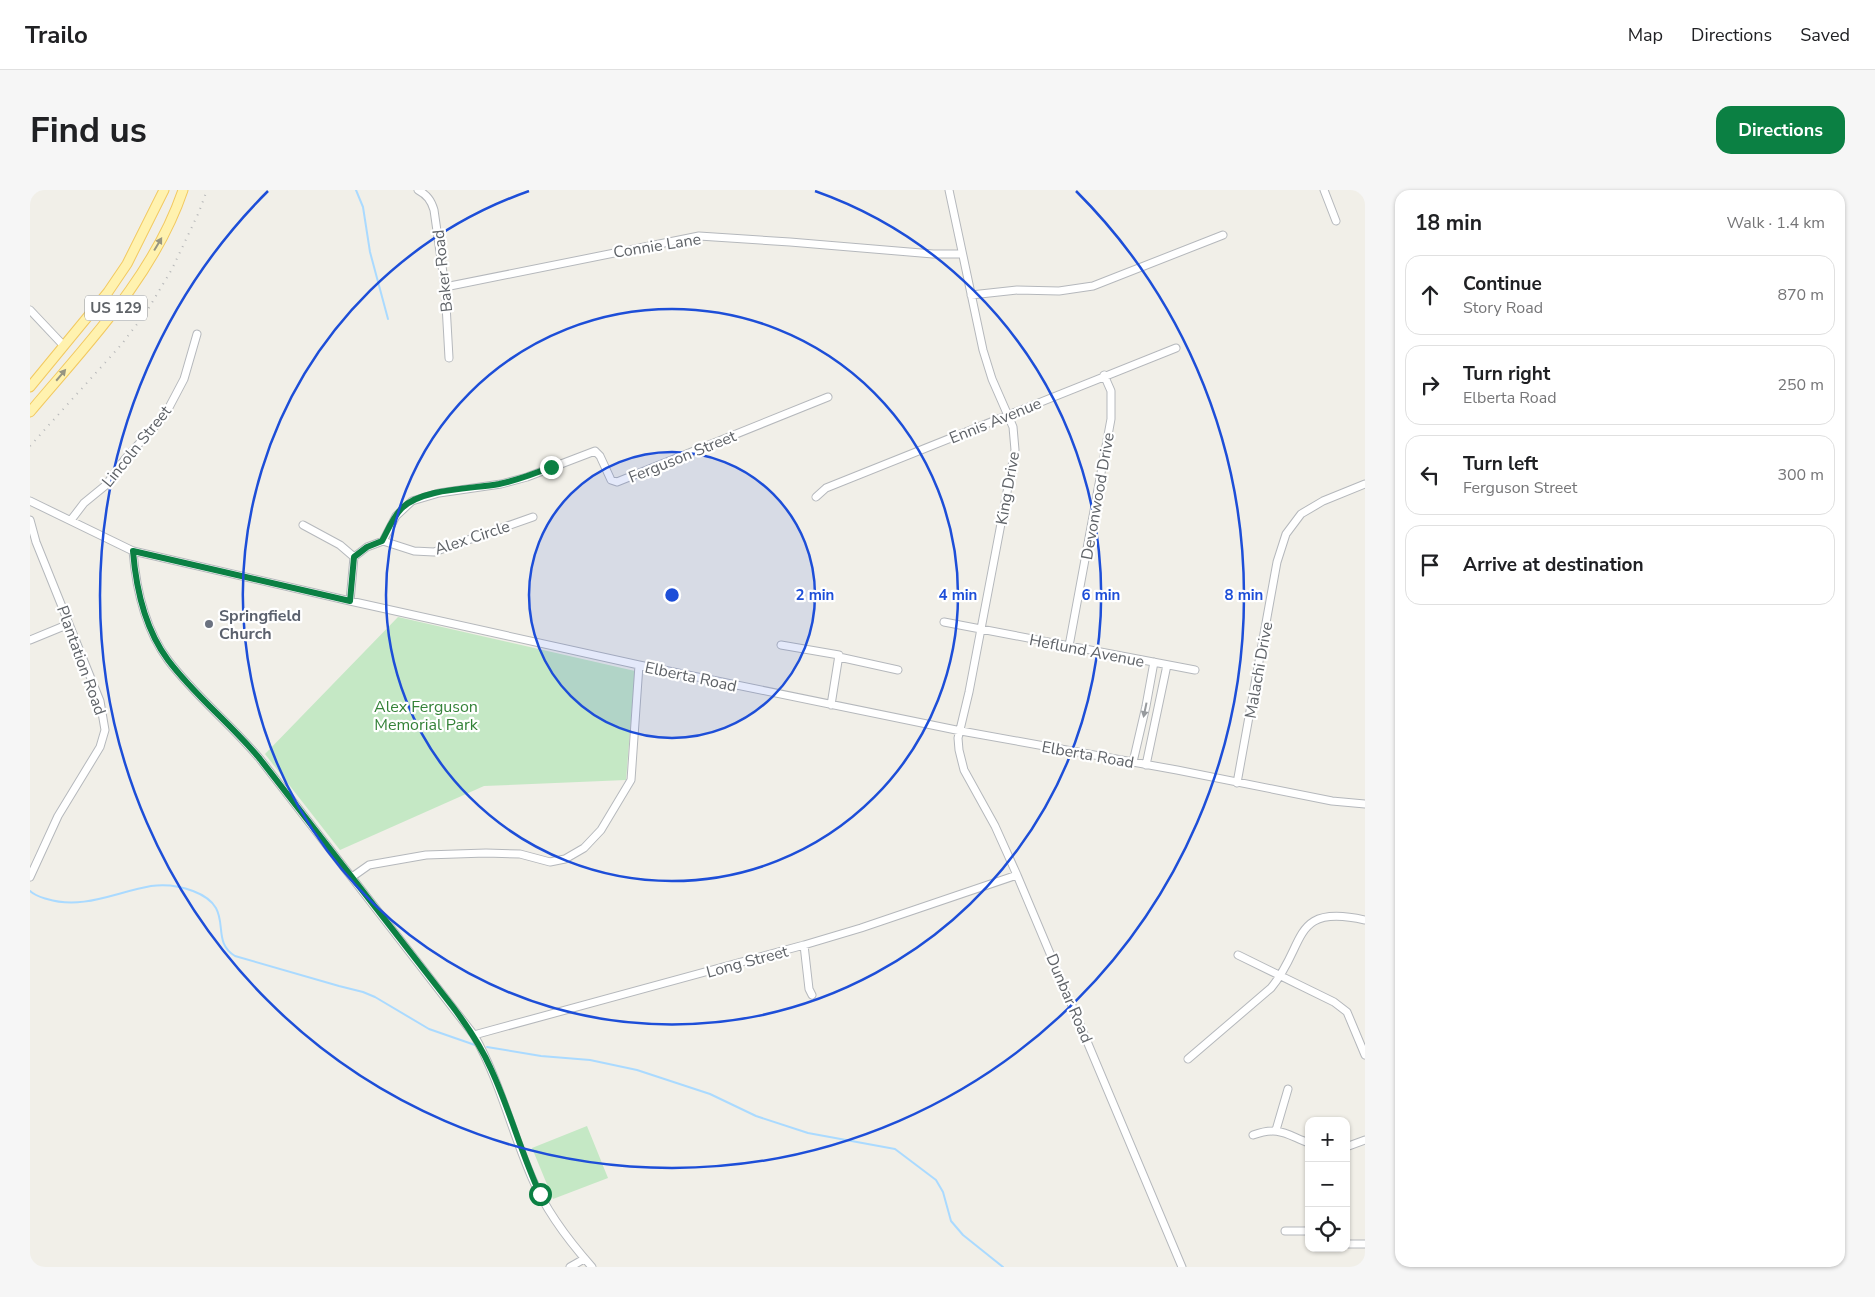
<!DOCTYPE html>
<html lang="en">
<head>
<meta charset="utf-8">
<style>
  body { margin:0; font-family:"Nunito Sans",sans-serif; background:#f6f6f6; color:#202124 }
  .controls { position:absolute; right:15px; bottom:15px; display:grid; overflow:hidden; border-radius:10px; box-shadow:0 1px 4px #0004 }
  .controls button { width:45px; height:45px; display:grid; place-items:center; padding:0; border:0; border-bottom:1px solid #e0e0e0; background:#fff; color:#202124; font:25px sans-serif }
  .stop { position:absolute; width:15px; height:15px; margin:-11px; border:4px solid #0b8043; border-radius:50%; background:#fff }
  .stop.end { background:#0b8043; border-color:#fff; box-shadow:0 1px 5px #0008 }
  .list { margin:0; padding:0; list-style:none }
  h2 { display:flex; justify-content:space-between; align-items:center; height:65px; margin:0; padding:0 20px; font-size:21px }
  h2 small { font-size:16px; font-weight:400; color:#757577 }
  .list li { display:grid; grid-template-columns:32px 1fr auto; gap:15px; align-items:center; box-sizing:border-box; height:80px; margin:0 10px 10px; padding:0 10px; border:1px solid #e0e0e0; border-radius:15px }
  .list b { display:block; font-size:19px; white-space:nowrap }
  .list p { margin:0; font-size:16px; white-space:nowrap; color:#757577 }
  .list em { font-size:16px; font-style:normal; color:#757577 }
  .icon { flex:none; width:28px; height:28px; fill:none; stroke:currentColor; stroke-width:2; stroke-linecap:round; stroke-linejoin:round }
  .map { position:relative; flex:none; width:1335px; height:1077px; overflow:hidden; border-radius:15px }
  header { display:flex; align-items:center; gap:30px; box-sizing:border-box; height:70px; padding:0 25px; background:#fff; border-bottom:1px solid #e0e0e0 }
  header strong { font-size:24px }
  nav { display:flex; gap:28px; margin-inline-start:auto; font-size:18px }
  .intro { display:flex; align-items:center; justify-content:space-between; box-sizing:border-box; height:120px; padding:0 30px }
  h1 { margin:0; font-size:35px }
  .button { padding:12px 22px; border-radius:15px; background:#0b8043; color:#fff; font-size:18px; font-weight:700 }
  main { display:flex; gap:30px; padding:0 30px }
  aside { flex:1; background:#fff; border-radius:15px; box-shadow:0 1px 4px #0004 }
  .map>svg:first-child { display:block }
  .green { fill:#c5e8c5 }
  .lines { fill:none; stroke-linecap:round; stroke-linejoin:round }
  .stream { stroke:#aadaff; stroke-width:2 }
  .minor-casing { stroke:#b5b8bc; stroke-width:9 }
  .major-casing { stroke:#f2c960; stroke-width:11 }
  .minor { stroke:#fff; stroke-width:7 }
  .major { stroke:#fff2af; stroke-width:9 }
  .rail { stroke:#b6b7b8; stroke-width:2; stroke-dasharray:1 6; stroke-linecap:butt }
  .oneway { fill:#979581 }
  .oneway2 { fill:#979a9d }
  .route { stroke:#0b8043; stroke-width:6 }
  .ring { fill:none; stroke:#1d4ed8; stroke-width:2.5 }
  .worship-dot { fill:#6b7280; stroke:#fff; stroke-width:2 }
  .labels { text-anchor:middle; stroke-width:4.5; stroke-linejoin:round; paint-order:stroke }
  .shield { fill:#fff; stroke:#8f9295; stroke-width:1 }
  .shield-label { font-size:15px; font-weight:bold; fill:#5f6368 }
  .street-label { font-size:16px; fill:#5f6368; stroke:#fff }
  .worship-label { font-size:16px; font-weight:bold; fill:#5b616d; stroke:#fff; text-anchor:start }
  .park-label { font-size:16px; fill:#348238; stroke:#fff }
  .centre { fill:#1d4ed8; stroke:#fff; stroke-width:2.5 }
  .ring-label { font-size:15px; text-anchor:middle; font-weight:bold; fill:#1d4ed8; stroke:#fff; stroke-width:4.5; stroke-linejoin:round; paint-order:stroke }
</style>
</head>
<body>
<header>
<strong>Trailo</strong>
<nav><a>Map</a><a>Directions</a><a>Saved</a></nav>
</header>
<div class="intro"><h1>Find us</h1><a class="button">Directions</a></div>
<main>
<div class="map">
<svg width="1335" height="1077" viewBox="0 0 1335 1077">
  <rect width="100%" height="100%" fill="#f1efe8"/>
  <path class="green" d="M368,427L605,481L596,590L454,596L310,660L235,564Z
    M557,936L578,988L523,1009L502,958Z"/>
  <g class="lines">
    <path class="stream" d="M326,0L333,17L340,62L358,129
      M0,701C5,706 10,707 17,709C53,720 86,702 121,696C135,694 150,696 163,701C208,718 177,749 205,766L309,796L333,802L345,807L399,839L445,855
      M457,857L511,866L560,870L607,880L680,904L726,926L778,943L865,959L906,990L913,1002L921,1031L933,1045L973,1077"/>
    <defs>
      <path id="minor" d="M388,0C397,5 401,10 404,20L415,97L419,168
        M919,0L953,160L962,189L983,237L985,260L939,502L928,548L929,560L934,580L965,636L987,685L1152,1077
        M1294,0L1306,31
        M415,97L669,46L760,52L903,64H932
        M941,105L987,100L1029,101L1063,96L1193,45
        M0,120L34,156
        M786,307L796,298L1146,158
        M0,311L103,361L320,411L609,475L931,541L1147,580L1302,611L1335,614
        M0,330L6,352L70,511L75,540L70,557L28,626L0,687
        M41,330L54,313L76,295L95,269L135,225L154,189L167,144
        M273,335L310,355L324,367
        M353,351L384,361L404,362L503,327
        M103,361C106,399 115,439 138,470C165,506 201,534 230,569L444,845C470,891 481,940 502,988C516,1021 538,1050 562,1077
        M320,411L324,367L337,357L353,351L366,326L382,311L409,303L471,294L497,287L565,261L570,266L581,290L587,292L798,207
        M914,432L1165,480
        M0,450L39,434
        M751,455L809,465L801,515
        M1039,456L1081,229V201L1074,185
        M809,467L868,480
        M1103,572L1116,516L1124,472
        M1116,575L1137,475
        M1207,593L1247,372L1256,344L1271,324L1293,311L1335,294
        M322,687L339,675L396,665L456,663L490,664L520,672L535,669L554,658L571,640L601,590L609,475
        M774,755L779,799L782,805
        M1208,765L1304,812L1317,822L1335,865
        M444,845L774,755L831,738L987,685
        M1158,869L1241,798C1277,755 1260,713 1335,730
        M1246,940L1258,899
        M1223,945C1249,936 1255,944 1279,953
        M1316,957L1335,950
        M1255,1041H1279
        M1316,1054H1335
        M540,1077L554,1069"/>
      <path id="major" d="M0,197L78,102L97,74L134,0
        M0,222C57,154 124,86 153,0"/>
    </defs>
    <use href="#minor" class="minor-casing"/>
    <use href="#major" class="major-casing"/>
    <use href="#minor" class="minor"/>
    <use href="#major" class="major"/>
    <path class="rail" d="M0,256L91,155L117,121L142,79L169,22L177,0"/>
  </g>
  <defs><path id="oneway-solid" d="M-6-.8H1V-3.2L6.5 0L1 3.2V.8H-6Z" transform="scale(1.25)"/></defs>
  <g class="oneway">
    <use href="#oneway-solid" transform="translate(128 54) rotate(-59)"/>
    <use href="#oneway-solid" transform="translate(31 185) rotate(-50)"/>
  </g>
  <use class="oneway2" href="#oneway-solid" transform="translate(1115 520) rotate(102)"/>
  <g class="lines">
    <path class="route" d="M510,1004C491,963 480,920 461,879C451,856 438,837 423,817L230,569C201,534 165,506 138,470C115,439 106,399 103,361L320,411L324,367L337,357L352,351C358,340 363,327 372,318C393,298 442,299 469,294C487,290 504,284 521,277"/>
  </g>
  <circle cx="642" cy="405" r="143" fill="#1d4ed8" fill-opacity=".12"/>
  <g class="ring">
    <circle cx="642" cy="405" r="143"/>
    <circle cx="642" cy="405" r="286"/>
    <path d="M785 1A429 429 0 1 1 499 1"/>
    <path d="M1046 1A572 572 0 1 1 238 1"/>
  </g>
  <circle class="worship-dot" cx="179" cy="434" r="5"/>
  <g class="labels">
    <rect class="shield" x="55" y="105.5" width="62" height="25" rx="4"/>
    <g class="shield-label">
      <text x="86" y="123">US 129</text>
    </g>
    <g class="street-label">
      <text transform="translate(627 55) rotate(-9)" y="6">Connie Lane</text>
      <text transform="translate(412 81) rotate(-96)" y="6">Baker Road</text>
      <text transform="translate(965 230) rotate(-22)" y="6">Ennis Avenue</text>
      <text transform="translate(106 256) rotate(-51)" y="6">Lincoln Street</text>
      <text transform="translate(652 266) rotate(-22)" y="6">Ferguson Street</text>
      <text transform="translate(977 298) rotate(-80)" y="6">King Drive</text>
      <text transform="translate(1067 306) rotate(-80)" y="6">Devonwood Drive</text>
      <text transform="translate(442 347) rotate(-18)" y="6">Alex Circle</text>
      <text transform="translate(1057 460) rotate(11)" y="6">Heflund Avenue</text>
      <text transform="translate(52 470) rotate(70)" y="6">Plantation Road</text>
      <text transform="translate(1228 480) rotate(-80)" y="6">Malachi Drive</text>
      <text transform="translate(661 486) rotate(12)" y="6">Elberta Road</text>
      <text transform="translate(1058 564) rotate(10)" y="6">Elberta Road</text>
      <text transform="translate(717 771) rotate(-15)" y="6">Long Street</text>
      <text transform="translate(1040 808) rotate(67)" y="6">Dunbar Road</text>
    </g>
    <g class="worship-label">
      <text x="189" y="431">Springfield<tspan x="189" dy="18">Church</tspan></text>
    </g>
    <g class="park-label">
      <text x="396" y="522">Alex Ferguson<tspan x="396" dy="18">Memorial Park</tspan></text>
    </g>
  </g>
  <circle cx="642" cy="405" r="8" class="centre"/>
  <g class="ring-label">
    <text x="785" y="410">2 min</text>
    <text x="928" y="410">4 min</text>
    <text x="1071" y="410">6 min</text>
    <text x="1214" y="410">8 min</text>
  </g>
</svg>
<div class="controls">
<button>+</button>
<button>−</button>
<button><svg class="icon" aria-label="locate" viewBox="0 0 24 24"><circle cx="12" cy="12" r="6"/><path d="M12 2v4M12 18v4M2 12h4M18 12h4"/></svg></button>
</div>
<div class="stop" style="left:510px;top:1004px"></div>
<div class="stop end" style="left:521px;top:277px"></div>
</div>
<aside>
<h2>18 min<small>Walk · 1.4 km</small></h2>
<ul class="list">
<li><svg class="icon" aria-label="ahead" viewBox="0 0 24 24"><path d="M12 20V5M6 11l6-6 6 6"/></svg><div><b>Continue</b><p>Story Road</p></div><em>870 m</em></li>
<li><svg class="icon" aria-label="right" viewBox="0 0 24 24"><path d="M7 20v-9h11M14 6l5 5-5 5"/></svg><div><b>Turn right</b><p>Elberta Road</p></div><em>250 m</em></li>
<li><svg class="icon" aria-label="left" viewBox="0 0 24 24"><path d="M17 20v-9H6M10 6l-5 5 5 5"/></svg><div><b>Turn left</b><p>Ferguson Street</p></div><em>300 m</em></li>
<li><svg class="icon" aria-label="arrive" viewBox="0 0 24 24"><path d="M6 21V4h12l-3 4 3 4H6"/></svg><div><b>Arrive at destination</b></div></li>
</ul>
</aside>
</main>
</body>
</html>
